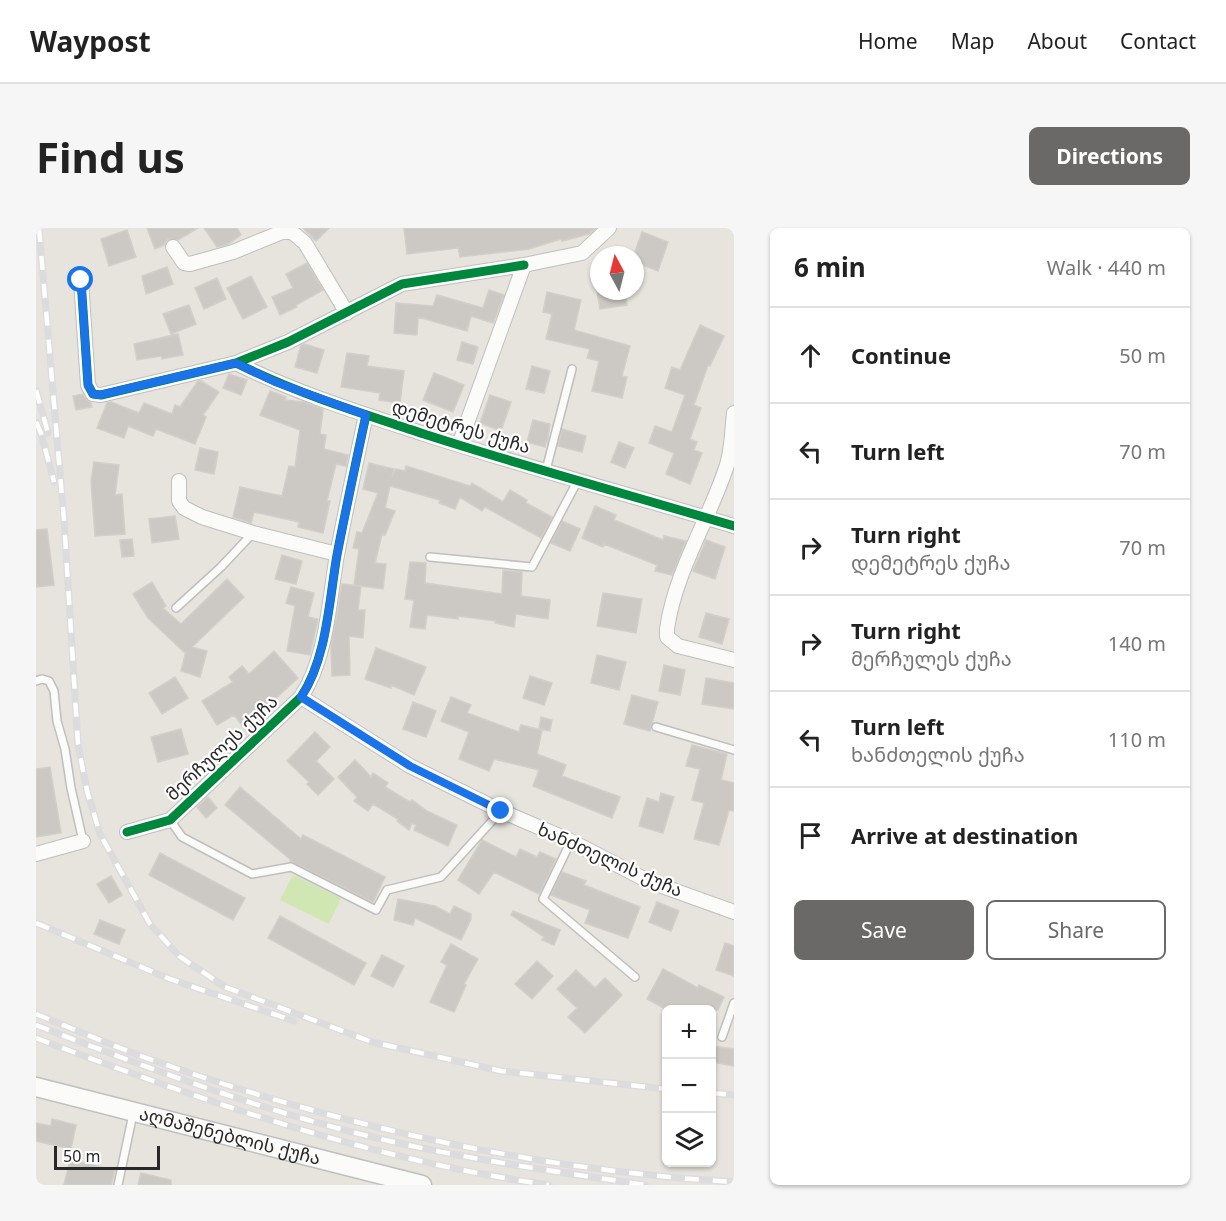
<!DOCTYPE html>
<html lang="en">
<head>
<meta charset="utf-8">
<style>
  body { margin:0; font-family:"Noto Sans","Noto Sans Georgian",sans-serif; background:#f6f6f6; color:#222 }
  .controls { position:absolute; right:18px; bottom:18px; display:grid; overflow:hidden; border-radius:9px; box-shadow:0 2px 4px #0004 }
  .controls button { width:54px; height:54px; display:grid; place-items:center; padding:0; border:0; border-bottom:2px solid #e0e0e0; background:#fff; color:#222; font:30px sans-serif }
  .compass { position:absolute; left:554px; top:18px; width:54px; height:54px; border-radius:50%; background:#fff; box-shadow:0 2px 4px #0004; rotate:353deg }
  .scale { position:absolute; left:18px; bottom:15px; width:106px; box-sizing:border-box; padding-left:6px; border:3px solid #282828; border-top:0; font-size:16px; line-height:21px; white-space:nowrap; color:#282828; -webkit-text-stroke:4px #fff; paint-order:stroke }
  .stop { position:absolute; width:18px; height:18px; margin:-14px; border:4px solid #1a73e8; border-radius:50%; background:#fff }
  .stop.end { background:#1a73e8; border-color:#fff; box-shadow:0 2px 6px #0008 }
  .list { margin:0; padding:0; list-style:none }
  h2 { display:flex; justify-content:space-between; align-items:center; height:78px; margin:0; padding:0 24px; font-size:26px }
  h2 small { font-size:20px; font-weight:400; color:#767676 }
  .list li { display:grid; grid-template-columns:39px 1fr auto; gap:18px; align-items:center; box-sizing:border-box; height:96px; padding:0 24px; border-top:2px solid #e0e0e0 }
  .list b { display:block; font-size:22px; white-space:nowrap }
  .list p { margin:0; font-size:20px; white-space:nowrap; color:#767676 }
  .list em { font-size:20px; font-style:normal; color:#767676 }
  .actions { display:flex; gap:12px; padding:18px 24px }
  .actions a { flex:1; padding:14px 0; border:2px solid #6b6967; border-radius:9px; text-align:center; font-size:21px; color:#6b6967 }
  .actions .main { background:#6b6967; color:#fff }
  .icon { flex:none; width:33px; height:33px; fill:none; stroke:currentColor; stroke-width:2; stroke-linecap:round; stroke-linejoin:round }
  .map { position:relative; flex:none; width:698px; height:957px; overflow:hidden; border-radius:9px }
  header { display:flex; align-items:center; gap:36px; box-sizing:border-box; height:84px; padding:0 30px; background:#fff; border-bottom:2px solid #e0e0e0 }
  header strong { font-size:28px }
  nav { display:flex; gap:33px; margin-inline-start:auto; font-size:21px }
  .intro { display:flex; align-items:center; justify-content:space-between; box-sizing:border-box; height:144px; padding:0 36px }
  h1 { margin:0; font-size:42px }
  .button { padding:15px 27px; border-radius:9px; background:#6b6967; color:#fff; font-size:21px; font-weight:700 }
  main { display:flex; gap:36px; padding:0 36px }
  aside { flex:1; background:#fff; border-radius:9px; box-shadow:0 2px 4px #0004 }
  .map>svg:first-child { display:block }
  .pitch { fill:#d1e7b3 }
  .building { fill:#ccc9c4; stroke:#d2cfc9; stroke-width:1.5 }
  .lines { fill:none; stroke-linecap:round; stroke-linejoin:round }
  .service-casing { stroke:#c0bfbf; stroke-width:10 }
  .minor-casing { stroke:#c0bfbf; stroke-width:16 }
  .secondary-casing { stroke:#c0bfbf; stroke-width:21 }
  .service { stroke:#fbfbfa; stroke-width:7 }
  .minor { stroke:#fbfbfa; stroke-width:14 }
  .secondary { stroke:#fbfbfa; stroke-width:18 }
  .rail-casing { stroke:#dcdcde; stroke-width:7 }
  .rail { stroke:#fff; stroke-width:4.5; stroke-dasharray:14; stroke-linecap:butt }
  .cycleway-casing { stroke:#fff; stroke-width:13 }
  .cycleway { stroke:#00873e; stroke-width:9 }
  .route { stroke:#1a73e8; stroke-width:8 }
  .labels { text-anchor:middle; stroke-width:4.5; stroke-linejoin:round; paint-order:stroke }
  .street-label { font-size:18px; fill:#282828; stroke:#fff }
</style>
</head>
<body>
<header>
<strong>Waypost</strong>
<nav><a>Home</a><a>Map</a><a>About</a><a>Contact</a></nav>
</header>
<div class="intro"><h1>Find us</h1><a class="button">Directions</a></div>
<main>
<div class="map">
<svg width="698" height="957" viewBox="0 0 698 957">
  <rect width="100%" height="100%" fill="#e7e3dd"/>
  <path class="pitch" d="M257,647L305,670L293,696L244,672Z"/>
  <path class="building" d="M111,0H162L142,12L132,11L128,17L119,21Z
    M168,0H201L205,7L192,16L181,19Z
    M267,0H293L280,13Z
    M368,0H560L553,6L526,13L525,11L493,21L424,29L422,20L371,26Z
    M91,2L100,29L73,38L65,11Z
    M606,4L632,14L622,43L599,34V24Z
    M271,35L287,62L260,77L261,79L244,87L236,69L257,60L250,46Z
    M131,39L137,56L110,66L106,48Z
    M215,48L231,79L207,91L191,60Z
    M181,50L190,71L168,81L159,60Z
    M453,62L468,67L457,95L435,88L431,103L382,89L381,107L358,105L360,75L397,78L401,67L447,80Z
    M561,63H589L591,77L564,81Z
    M511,64L545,72L538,102L594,118L586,148L591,149L586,170L556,163L563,133L551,130L554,121L510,111L516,86L507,84Z
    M153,77L160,96L135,106L127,86Z
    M664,97L688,108L674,138L672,137L658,177L665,180L654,211L661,214L658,222L666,225L654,256L630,246L638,225L613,215L619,198L636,204L649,167L629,160L636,139L644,142Z
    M142,106L147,127L126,131L125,128L101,132L98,116Z
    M426,114L442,119L437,136L421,132Z
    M268,116L288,122L281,145L259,139L265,117Z
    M311,125L333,128L331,138L368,143L364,175L343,172L344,165L305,159Z
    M496,138L514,143L508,165L490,161Z
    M398,145L428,157L417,184L387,172Z
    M193,146L211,152L205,167L187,160Z
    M162,153H165L183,164L167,187L170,189L159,216L120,201L117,208L92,198L88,210L61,200L71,175L75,174L103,185L108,175L136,186L139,177L144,179Z
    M234,163L250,169L249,172L268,174L287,181L284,206L290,207L288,221L312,227L310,238L300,236L291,273H294L287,305L262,299L263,294L218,284L215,295L197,289L204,259L246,268L253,238L259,239L264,202L224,187Z
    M47,166L52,173L55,175L56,179L40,182L37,168Z
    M454,167L475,174L465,203L444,195Z
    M497,192L514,196L511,215L510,214L509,219L491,214Z
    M526,201L550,208L546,224L522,218Z
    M583,214L598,220L589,240L575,234Z
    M164,220L182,224L178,246L159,242Z
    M58,234L83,237L79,267L86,266L89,306L59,308L55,253Z
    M333,235L358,241L356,249L360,241L369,243L370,238L434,258L436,255L467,274L474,262L491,272L490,275L516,289L505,310L449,279L446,283L424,269L419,281L403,275L404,272L354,258L349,280L359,283L349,307L346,306L339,335L350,336L347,361L318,357L323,321L317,320L321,304L326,305L342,265L327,261Z
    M559,278L580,287L578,292L627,312L628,308L650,313L636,347L619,343L621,337L568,316L567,319L546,310Z
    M139,288L143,311L116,315L113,291Z
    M526,293L544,301L534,323L515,315Z
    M11,301L18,357L0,359V302Z
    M96,311L98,328L86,329L84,312Z
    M670,312L689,319L679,351L657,343Z
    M246,327L266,333L260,356L239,351Z
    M374,334L390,335L389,355L466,366L467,342L486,344L485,368L514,372L512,391L480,386L478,399L459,395L460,393L422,388V391L391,387L389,401L374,399L378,372L369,371Z
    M191,351L208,369L156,419L171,423L164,449L145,443L150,423L149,425L112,390L97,366L116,354L130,378L127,380L145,396Z
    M306,356L325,358L322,382H329L327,410L313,408L314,447L296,448L295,418Z
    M255,359L278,365L272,389L282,391L274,427L251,423L259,378L250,375Z
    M567,365L606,371L600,405L561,398Z
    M670,385L693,391L686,416L663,409Z
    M340,420L390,439L378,467L355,457V460L329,451Z
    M238,423L262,450L222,487L227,493L212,505L198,487L181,497L166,473L197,454L193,449L206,438L213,446Z
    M561,427L590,434L583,462L555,455Z
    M628,437L649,442L644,467L623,463Z
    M494,448L516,455L508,477L487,470Z
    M139,449L152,470L126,486L113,465Z
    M670,450L698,455V481L666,476Z
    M596,467L622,474L614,503L588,496Z
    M415,469L435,477L431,485L483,504L485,497L506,502L501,526L530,537L526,548L584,569L576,590L497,558L503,542L458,531L453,543L423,531L433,504L405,493Z
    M377,474L400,483L390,509L367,501Z
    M505,489L516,492L514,503L503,501Z
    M145,501L152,526L122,534L115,509Z
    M279,504L294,519L280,533L298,551L282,567L271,556L273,554L251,533Z
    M656,517L691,526L685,552L698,555V583L693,582L683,617L658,611L668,575L656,572L664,541L650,538Z
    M319,532L335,549L337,545L352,555L349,559L374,574L376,572L391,583L421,597L412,618L378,602L380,597L376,595L373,602L361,593L362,591L337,576L332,583L318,573L321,569L302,549Z
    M14,539L25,605L0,609V541Z
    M204,559L265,611L267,607L349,649L337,674L254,633L255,632L189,577Z
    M625,565L638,569L627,605L603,598L611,570L623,574Z
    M172,569L181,580L170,590L161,579Z
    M446,612L480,629L484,621L501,629L504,624L520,631L503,666L458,644L443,666L422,652Z
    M124,625L209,670L197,692L113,647Z
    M526,644L550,653L548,657L604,679L592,710L549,695L554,682L515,667Z
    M75,648L86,667L73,675L61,656Z
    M362,671L399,678L414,686L418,678L435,686V691L425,712L379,690L377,697L358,692Z
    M621,674L643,683L635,703L613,694Z
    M477,683L524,702L518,717L506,712L508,709L475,687Z
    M244,688L330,735L318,757L232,710Z
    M64,692L89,702L83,716L58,706Z
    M689,715L698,718V748L680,742Z
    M415,716L442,731L428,756L430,757L418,784L394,774L411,737L405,734Z
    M346,727L368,738L357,759L335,748Z
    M501,733L517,748L496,771L479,756Z
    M627,741L662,760L663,757L688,769L682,782H631L611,771Z
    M540,742L559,760L569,750L586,767L549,805L532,789L541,780L521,761Z
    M677,818L698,821V838L675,834Z
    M16,891L40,897L35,921L0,913V895L15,898Z
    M34,932L79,942L75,957H28Z
    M105,945L135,952V957H102Z"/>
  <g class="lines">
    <defs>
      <path id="service" d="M510,242L536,141
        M394,329L496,339L542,252
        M140,380L185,339L217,305
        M0,453L6,451L13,453L18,463L21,493L29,521L35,560L47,613
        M620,499L698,522
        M134,592L146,609L216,646L255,639L340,682L351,662L405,649L465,583
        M535,613L507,671L599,749
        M686,809L698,775
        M82,957L97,886"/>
      <path id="minor" d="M137,19L148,35L154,36L197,24L246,4H256L269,15L311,85
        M45,52L52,157L57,166L65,167L200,135L252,114L366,56L488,37
        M200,135C260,165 324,185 388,206C490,239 594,267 698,298
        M698,185C696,202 696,223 690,240C672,294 639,344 631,401V409L642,418L698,432
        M423,217L488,37L546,25L573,0
        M143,253V273L148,280L166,289L217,305L301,326
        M265,469L374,538L465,583L535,613L612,653L698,684
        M91,604L134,592L265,469C291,430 293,373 301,327C310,280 320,234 330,187
        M0,626L47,613"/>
      <g id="secondary">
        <path id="s1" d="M0,859L386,957"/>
      </g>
    </defs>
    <use href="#service" class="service-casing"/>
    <use href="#minor" class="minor-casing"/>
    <use href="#secondary" class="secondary-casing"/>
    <use href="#service" class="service"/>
    <use href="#minor" class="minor"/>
    <use href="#secondary" class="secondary"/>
    <defs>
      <path id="rail" d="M3,0L28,292L42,516L51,563L64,606L114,696L143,728L189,759L336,814L465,843L630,861
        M0,162L12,205
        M0,194L5,205L18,254
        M0,695L134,751L258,793
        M0,786C35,800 70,815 105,828C295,896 497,942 698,954
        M0,797C109,839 218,880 332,908C423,930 516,943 609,957
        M0,810C167,873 336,932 513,957
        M676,865L698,867"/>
    </defs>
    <use href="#rail" class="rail-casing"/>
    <use href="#rail" class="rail"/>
    <defs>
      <path id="cycleway" d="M45,52L52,157L57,166L65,167L200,135L252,114L366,56L488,37
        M200,135C260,165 324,185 388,206C490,239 594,267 698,298
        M91,604L134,592L265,469C291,430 293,373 301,327C310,280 320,234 330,187"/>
    </defs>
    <use href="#cycleway" class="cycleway-casing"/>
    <use href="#cycleway" class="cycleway"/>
  </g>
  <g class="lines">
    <path class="route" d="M45,52L52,157L57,166L64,167L200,135L239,154L330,187C320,234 310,280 301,327C293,372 291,431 265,469L374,538L465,583"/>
  </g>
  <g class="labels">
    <g class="street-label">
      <text transform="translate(425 199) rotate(17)" y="6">დემეტრეს ქუჩა</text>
      <text transform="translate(186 520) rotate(-43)" y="6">მერჩულეს ქუჩა</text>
      <text transform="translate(574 632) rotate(24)" y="6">ხანძთელის ქუჩა</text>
      <text dy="6" stroke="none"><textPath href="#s1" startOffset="200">აღმაშენებლის ქუჩა</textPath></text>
    </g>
  </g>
</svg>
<div class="controls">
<button>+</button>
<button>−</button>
<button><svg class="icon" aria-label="layers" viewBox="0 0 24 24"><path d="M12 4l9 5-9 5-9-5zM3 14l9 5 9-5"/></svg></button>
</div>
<svg class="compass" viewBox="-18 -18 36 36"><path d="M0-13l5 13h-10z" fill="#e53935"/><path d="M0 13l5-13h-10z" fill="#767676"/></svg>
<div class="scale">50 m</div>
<div class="stop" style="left:45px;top:52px"></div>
<div class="stop end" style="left:465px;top:583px"></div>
</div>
<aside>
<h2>6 min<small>Walk · 440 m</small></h2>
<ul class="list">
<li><svg class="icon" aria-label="ahead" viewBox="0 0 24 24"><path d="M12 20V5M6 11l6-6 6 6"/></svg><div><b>Continue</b></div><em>50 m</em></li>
<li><svg class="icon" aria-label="left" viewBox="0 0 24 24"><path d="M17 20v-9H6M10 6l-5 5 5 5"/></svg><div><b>Turn left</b></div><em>70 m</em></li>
<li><svg class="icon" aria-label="right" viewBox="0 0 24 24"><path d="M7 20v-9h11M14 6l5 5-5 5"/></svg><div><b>Turn right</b><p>დემეტრეს ქუჩა</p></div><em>70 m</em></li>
<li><svg class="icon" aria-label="right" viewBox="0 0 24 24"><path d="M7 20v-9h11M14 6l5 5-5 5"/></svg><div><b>Turn right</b><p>მერჩულეს ქუჩა</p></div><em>140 m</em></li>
<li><svg class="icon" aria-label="left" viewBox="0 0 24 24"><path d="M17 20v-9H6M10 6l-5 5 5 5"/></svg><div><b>Turn left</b><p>ხანძთელის ქუჩა</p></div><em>110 m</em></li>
<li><svg class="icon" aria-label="arrive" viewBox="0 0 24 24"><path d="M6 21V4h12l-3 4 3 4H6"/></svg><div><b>Arrive at destination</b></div></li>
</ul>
<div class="actions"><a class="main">Save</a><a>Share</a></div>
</aside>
</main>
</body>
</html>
